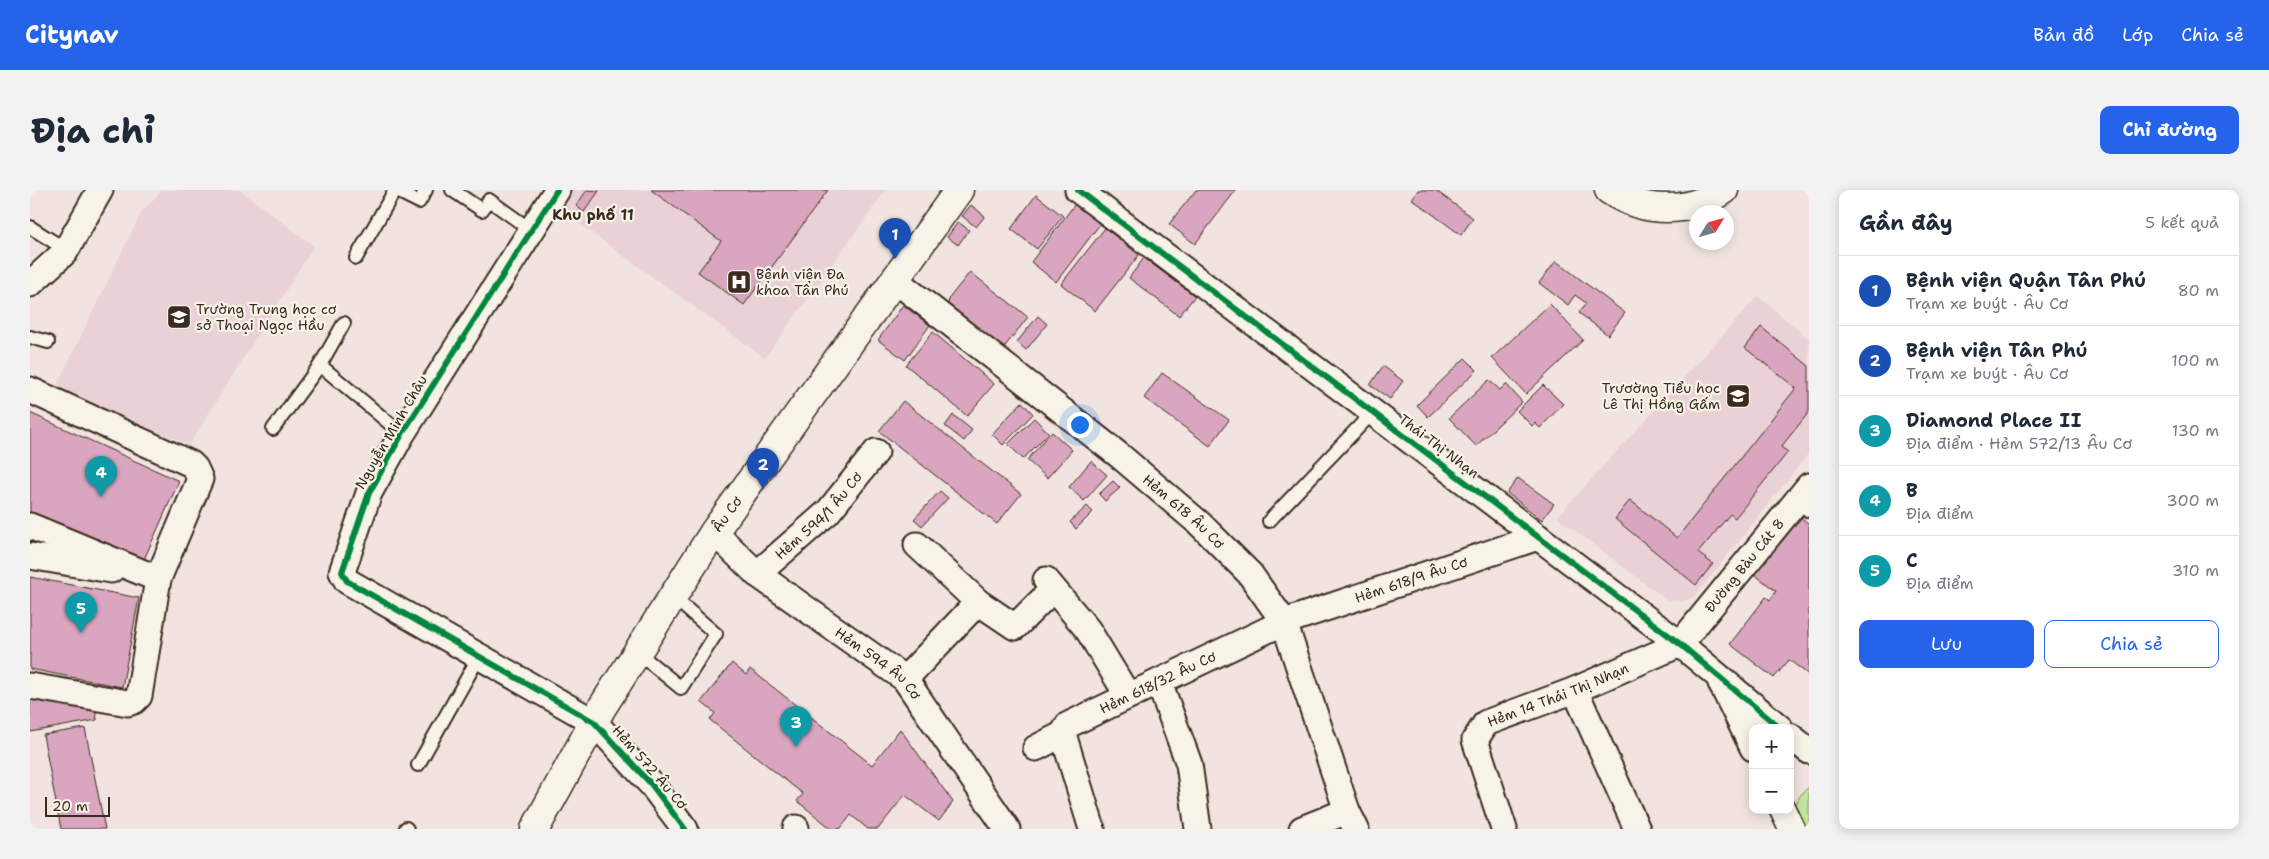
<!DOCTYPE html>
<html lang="vi">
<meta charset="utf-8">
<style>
:root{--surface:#fff;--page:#f2f2f3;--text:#1f2937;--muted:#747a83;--line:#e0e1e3;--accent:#2563eb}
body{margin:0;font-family:"Shantell Sans",sans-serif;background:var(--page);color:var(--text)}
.controls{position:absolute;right:15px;bottom:15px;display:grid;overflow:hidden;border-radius:10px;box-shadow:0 2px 12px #0003}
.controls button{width:45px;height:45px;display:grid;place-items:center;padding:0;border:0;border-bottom:1px solid var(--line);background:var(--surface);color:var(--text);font:25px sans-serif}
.compass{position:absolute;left:1659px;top:15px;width:45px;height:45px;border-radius:50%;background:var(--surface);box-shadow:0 2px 12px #0003;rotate:53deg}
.scale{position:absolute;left:15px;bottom:12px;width:65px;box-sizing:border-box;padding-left:5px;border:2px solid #3b2a1e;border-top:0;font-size:14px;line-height:18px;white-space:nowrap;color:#3b2a1e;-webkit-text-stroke:4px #f7f3e8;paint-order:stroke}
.you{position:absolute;left:1049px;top:234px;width:18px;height:18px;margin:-12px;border:4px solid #fff;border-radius:50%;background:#1a73e8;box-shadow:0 0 0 8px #1a73e833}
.badge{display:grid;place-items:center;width:32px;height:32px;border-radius:50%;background:var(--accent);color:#fff;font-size:16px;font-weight:700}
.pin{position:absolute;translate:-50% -41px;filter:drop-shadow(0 1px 2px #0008)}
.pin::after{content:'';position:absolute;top:26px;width:18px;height:15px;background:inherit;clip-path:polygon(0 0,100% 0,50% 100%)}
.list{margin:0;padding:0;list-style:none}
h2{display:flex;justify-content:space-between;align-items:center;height:65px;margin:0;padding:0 20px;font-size:21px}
h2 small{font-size:16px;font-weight:400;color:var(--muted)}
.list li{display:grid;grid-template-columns:32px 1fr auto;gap:15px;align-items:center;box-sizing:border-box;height:70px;padding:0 20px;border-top:1px solid var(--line)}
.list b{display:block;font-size:19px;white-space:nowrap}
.list p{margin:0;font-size:16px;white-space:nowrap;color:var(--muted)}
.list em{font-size:16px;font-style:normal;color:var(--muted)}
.actions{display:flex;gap:10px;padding:15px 20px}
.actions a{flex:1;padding:11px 0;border:1px solid var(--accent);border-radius:10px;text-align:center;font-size:18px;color:var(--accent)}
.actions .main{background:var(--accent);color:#fff}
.map{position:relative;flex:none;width:1779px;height:639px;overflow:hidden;border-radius:10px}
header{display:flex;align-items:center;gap:30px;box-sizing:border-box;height:70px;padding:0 25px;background:var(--accent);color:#fff}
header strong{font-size:24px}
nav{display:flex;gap:28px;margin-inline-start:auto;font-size:18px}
.intro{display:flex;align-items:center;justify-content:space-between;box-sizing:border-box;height:120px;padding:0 30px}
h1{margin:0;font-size:35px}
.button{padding:12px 22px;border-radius:10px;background:var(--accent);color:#fff;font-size:18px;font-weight:700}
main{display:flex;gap:30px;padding:0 30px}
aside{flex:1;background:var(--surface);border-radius:10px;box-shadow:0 2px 12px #0003}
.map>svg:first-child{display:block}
</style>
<header>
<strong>Citynav</strong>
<nav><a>Bản đồ</a><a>Lớp</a><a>Chia sẻ</a></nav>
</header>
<div class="intro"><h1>Địa chỉ</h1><a class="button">Chỉ đường</a></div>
<main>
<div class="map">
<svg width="1779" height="639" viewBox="0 0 1779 639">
<rect width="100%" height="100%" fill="#f1e4e0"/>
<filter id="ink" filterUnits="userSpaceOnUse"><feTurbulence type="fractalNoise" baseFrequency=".02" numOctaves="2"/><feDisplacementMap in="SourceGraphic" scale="10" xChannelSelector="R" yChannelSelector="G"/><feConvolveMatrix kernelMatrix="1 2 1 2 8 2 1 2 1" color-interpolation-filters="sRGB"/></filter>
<g filter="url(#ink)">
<g fill="#ead1d6">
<polygon points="132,0 210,0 284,56 159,255 25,199 112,21"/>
<polygon points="532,0 856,0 735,168 523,15"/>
<polygon points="1728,106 1779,149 1779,263 1665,406 1654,411 1637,410 1527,327"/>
</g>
<path fill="#c1e49e" stroke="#7e875e" d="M1779,597V639H1774C1765,620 1761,611 1779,597Z"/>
<g fill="#daa6bf" stroke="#3b2a1e">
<polygon points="557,0 569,1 554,22 546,16"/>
<polygon points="621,0 798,0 714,115 668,82 691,51"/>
<polygon points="1166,0 1206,0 1165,54 1139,34"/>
<polygon points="1388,0 1405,0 1443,28 1431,45 1382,9"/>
<polygon points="1006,5 1033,26 1007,59 981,39"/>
<polygon points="1045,14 1070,34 1026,92 1001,72"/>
<polygon points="941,15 955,26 946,37 932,26"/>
<polygon points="928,32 939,40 928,55 917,47"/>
<polygon points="1075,38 1109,65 1065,121 1031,94"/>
<polygon points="1114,68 1165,106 1149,126 1099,88"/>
<polygon points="1526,71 1595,123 1578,145 1549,123 1556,113 1545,105 1538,115 1509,93"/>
<polygon points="940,82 998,127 972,160 921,119 918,113 920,107"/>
<polygon points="1520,114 1553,150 1496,204 1462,168"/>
<polygon points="873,115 900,135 875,170 848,150"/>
<polygon points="1008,126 1017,134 996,160 987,152"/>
<polygon points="1731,137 1779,176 1779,222 1751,257 1758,262 1705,328 1700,324 1668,363 1683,374 1666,395 1585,329 1600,310 1647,348 1766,198 1715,158"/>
<polygon points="903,142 964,194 937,226 876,175"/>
<polygon points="1435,168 1447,180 1398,227 1387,215"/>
<polygon points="1353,176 1373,191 1360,209 1340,195"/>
<polygon points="1132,183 1199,230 1180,256 1114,208"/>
<polygon points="1459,190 1470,200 1476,194 1492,212 1446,256 1419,228"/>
<polygon points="1513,195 1533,214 1510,238 1505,233 1502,236 1487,221"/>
<polygon points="873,211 991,304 967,334 849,241"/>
<polygon points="992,212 1003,224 973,255 962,244"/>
<polygon points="0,223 149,291 112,374 0,323"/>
<polygon points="923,225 942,240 934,251 915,236"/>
<polygon points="1004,228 1019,243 993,269 978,254"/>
<polygon points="1022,242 1042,260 1017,288 997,270"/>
<polygon points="1061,271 1077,285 1054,311 1039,297"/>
<polygon points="1488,288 1524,314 1512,330 1477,303"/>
<polygon points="1083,291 1090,298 1075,311 1069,304"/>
<polygon points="910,301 918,308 892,336 884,329"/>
<polygon points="1057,316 1063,322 1046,339 1040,332"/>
<polygon points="1769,326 1779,334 1779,485 1759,470 1744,488 1700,454 1736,407 1740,410 1746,401 1724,384"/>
<polygon points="0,387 109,408 92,497 0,479"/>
<polygon points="702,473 716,485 720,479 842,575 870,539 923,612 909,631 875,605 848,639 838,639 821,625 810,639 802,639 767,611 773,604 680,530 685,523 671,512"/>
<polygon points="0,505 65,516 67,530 0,542"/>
<polygon points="55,538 75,639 31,639 13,545"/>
</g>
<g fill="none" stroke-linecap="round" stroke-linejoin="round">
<defs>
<g id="service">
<polyline points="365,0 389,12 396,0"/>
<polyline points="422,0 452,20 459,10 501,40"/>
<polyline points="0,37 27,54 35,62"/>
<polyline points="326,68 365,0"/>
<polyline points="0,147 18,152"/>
<polyline points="290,175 372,244"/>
<polyline points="243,239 290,175 314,133"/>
<polyline points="1767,311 1779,321"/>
<polyline points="1239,331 1343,222"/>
<polyline points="607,462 651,498 686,444 643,407"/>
<polyline points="388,575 450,465"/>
<polyline points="376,638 377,639"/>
</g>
<g id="minor">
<polyline points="527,0 372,244 339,303 312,382 317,391 564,532 621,594 655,639"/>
<polyline points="1048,0 1650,454 1750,538"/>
<path id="s1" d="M865,90L1090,266L1170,334L1220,384L1254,432L1317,621L1326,639"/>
<polyline points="0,94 35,62 70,0"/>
<polyline points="0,200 161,274 165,278 170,289 128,389 109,506 104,511 98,513 0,496"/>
<polyline points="0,336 128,389"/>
<path id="s2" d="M684,342L727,384L875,489L977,639"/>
<polyline points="0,366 81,380"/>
<path id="s3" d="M727,384L798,322L846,262"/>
<polyline points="1016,390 1058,440 1098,506"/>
<polyline points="948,412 985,437 1023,399"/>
<polyline points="875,489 948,412 887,355"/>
<polyline points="1129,492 1159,574 1168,639"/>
<polyline points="1691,493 1723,558"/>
<polyline points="1545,500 1607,639"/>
<polyline points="1033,544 1062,639"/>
<polyline points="1760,546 1779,561"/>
<path id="s4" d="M1006,558L1033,544L1038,535L1254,432L1508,347"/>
<polyline points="1753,620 1762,639"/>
<polyline points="766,639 766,638"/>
<polyline points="1272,639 1317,621"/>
<path id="s5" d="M1474,639L1445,550L1456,533L1545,500L1650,454L1779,296"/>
</g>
<path id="tertiary" d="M1579,0C1614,24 1660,24 1694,0"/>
<g id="secondary">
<path id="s6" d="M505,639L571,519L684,342L929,0"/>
</g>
</defs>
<use href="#service" stroke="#3b2a1e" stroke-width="16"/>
<use href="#minor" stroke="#3b2a1e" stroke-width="29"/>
<use href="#tertiary" stroke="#3b2a1e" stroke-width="31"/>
<use href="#secondary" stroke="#3b2a1e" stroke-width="31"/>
<use href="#service" stroke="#f7f3e8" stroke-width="12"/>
<use href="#minor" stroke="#f7f3e8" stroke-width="25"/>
<use href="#tertiary" stroke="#f7f3e8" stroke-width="28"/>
<use href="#secondary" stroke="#f7f3e8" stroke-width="28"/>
<defs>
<g id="cycleway">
<polyline points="527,0 372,244 339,303 312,382 317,391 564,532 621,594 655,639"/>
<polyline points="1048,0 1650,454 1750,538"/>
</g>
</defs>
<use href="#cycleway" stroke="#f7f3e8" stroke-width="9"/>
<use href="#cycleway" stroke="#00873e" stroke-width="6"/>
</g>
</g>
<defs>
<symbol id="hospital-square" viewBox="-11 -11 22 22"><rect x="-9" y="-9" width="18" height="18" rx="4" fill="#3b2a1e" stroke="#f7f3e8"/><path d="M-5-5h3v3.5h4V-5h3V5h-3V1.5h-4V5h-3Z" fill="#fff"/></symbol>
<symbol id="school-square" viewBox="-11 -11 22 22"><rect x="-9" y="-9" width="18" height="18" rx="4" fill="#3b2a1e" stroke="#f7f3e8"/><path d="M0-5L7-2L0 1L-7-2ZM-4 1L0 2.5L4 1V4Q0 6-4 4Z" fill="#fff"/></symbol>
</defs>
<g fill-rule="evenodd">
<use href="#hospital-square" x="695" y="78" width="28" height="28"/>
<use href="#school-square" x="135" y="113" width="28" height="28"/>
<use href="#school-square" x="1694" y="192" width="28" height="28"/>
</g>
<g text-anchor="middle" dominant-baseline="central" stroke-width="4.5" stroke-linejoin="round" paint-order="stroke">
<g font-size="14" fill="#3b2a1e" stroke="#f7f3e8" text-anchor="start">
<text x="726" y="84">Bệnh viện Đa<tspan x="726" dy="16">khoa Tân Phú</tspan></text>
<text x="166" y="119">Trường Trung học cơ<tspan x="166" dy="16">sở Thoại Ngọc Hầu</tspan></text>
<text x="1690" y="198" text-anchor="end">Trươờng Tiểu học<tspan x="1690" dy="16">Lê Thị Hồng Gấm</tspan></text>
</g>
<g font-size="14" fill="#3b2a1e" stroke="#f7f3e8">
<text transform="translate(361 242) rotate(-60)">Nguyễn Minh Châu</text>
<text transform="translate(1409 256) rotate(37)">Thái Thị Nhạn</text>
<text stroke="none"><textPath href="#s1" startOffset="370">Hẻm 618 Âu Cơ</textPath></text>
<text stroke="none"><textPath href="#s6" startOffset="369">Âu Cơ</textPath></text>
<text stroke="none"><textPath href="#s3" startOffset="85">Hẻm 594/1 Âu Cơ</textPath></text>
<text stroke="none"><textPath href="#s5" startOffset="425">Đường Bàu Cát 8</textPath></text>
<text stroke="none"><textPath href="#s4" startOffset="414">Hẻm 618/9 Âu Cơ</textPath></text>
<text stroke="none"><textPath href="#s2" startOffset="211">Hẻm 594 Âu Cơ</textPath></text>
<text stroke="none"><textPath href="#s4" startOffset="140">Hẻm 618/32 Âu Cơ</textPath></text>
<text stroke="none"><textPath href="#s5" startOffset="191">Hẻm 14 Thái Thị Nhạn</textPath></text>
<text transform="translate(620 577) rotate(49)">Hẻm 572 Âu Cơ</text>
</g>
<g font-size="15" font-weight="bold" fill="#3b2a1e" stroke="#f7f3e8">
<text x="563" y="25">Khu phố 11</text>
</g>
</g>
</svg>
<div class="controls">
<button>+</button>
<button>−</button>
</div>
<svg class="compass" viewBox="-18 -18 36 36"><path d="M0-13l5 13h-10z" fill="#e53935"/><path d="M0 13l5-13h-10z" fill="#747a83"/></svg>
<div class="scale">20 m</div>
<div class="you"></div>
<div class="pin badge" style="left:865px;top:69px;background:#1a4fb4">1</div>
<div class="pin badge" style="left:733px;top:299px;background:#1a4fb4">2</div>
<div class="pin badge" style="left:766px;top:557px;background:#0f9aa8">3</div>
<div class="pin badge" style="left:71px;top:307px;background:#0f9aa8">4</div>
<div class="pin badge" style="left:51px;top:443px;background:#0f9aa8">5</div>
</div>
<aside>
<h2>Gần đây<small>5 kết quả</small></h2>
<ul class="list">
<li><span class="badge" style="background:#1a4fb4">1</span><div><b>Bệnh viện Quận Tân Phú</b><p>Trạm xe buýt · Âu Cơ</p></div><em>80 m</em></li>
<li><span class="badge" style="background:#1a4fb4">2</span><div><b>Bệnh viện Tân Phú</b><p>Trạm xe buýt · Âu Cơ</p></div><em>100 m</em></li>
<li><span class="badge" style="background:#0f9aa8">3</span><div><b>Diamond Place II</b><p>Địa điểm · Hẻm 572/13 Âu Cơ</p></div><em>130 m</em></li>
<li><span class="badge" style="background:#0f9aa8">4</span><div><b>B</b><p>Địa điểm</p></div><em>300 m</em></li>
<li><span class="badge" style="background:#0f9aa8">5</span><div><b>C</b><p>Địa điểm</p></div><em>310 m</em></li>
</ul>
<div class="actions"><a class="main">Lưu</a><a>Chia sẻ</a></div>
</aside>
</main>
